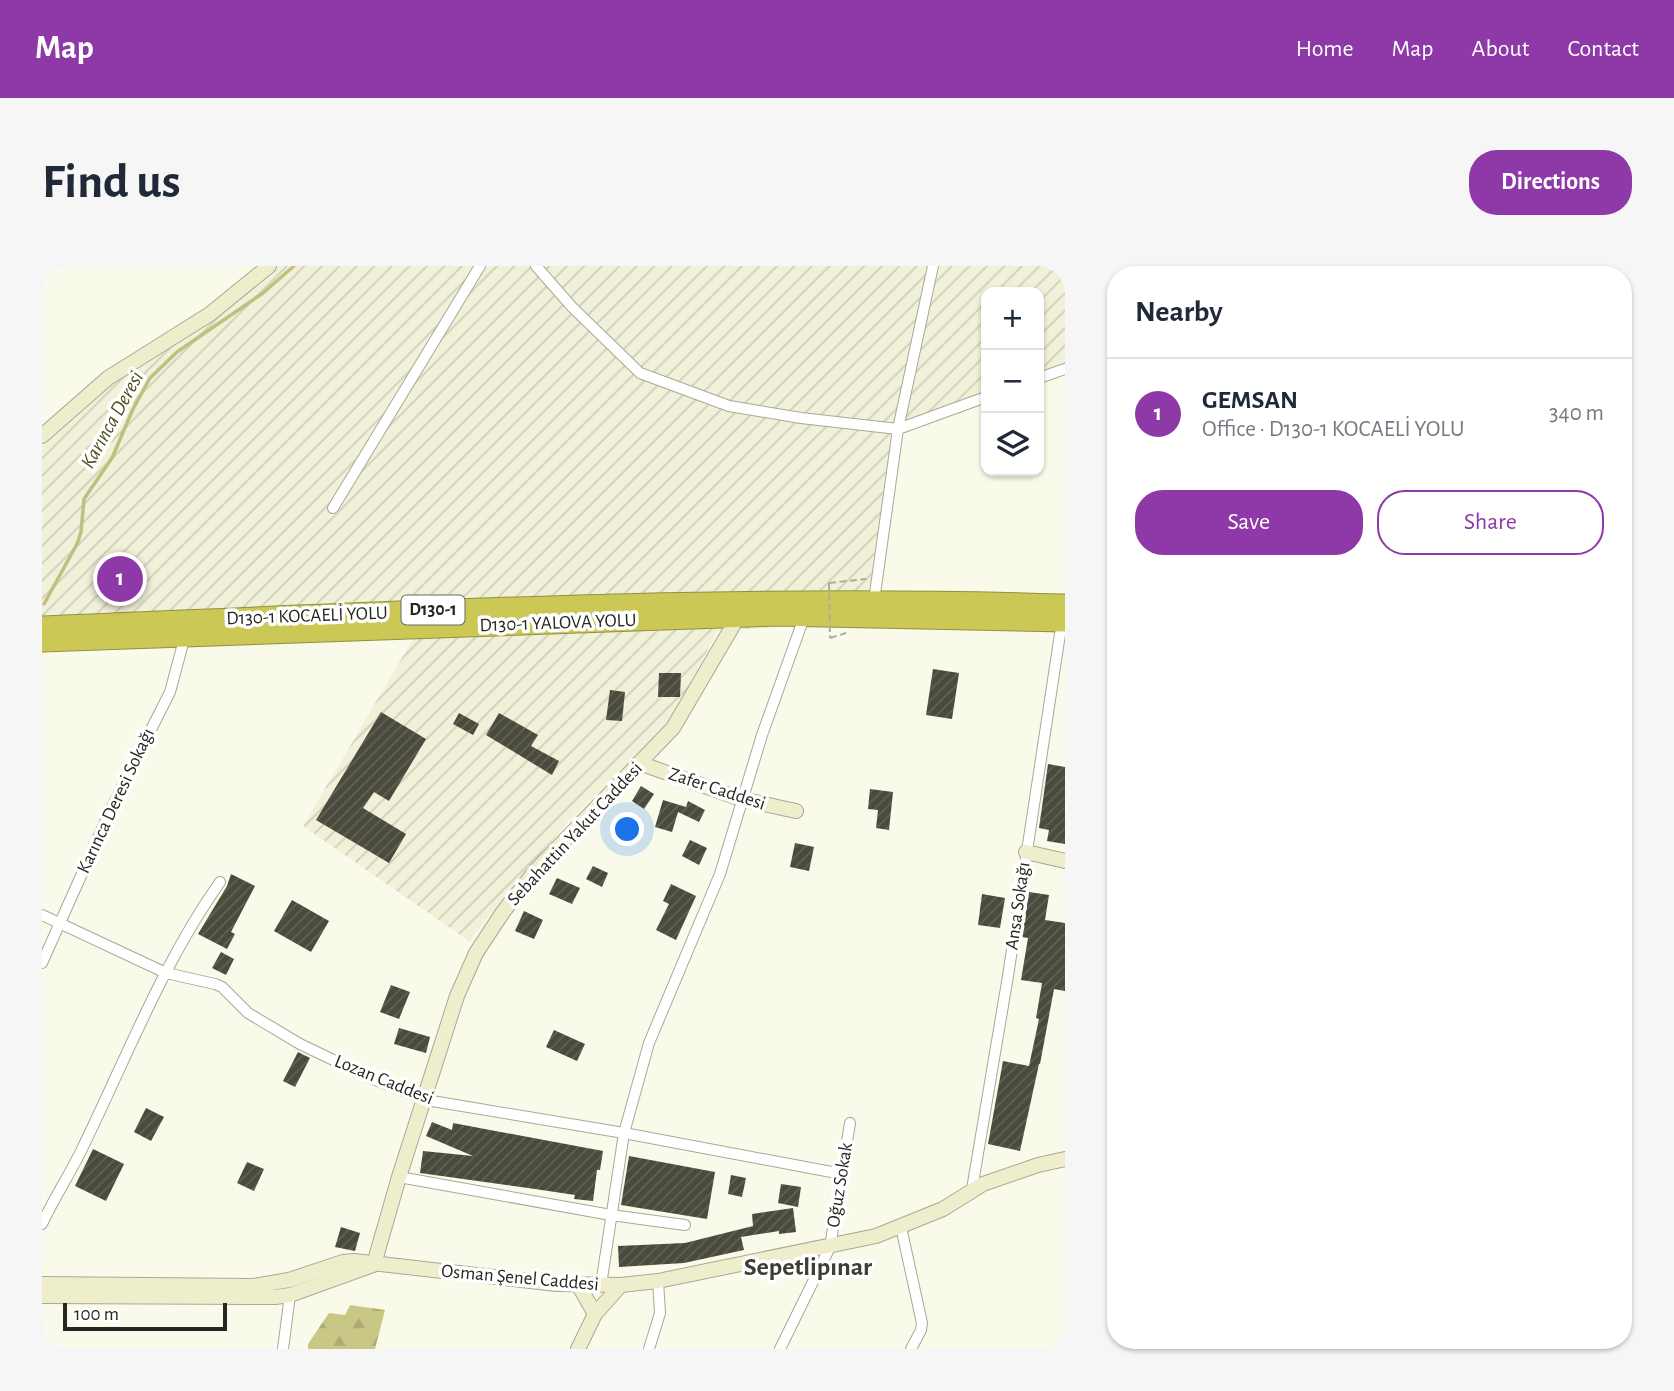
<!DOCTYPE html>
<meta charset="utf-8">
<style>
:root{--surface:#fff;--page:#f6f6f7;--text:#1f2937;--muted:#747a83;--line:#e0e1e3;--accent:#8e39a7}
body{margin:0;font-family:"Alegreya Sans",sans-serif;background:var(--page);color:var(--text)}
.controls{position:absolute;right:21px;top:21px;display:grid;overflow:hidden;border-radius:14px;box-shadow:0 2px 5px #0004}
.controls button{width:63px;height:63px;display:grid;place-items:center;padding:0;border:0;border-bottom:2px solid var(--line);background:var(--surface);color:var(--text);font:35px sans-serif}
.scale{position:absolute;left:21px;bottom:18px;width:164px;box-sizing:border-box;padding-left:7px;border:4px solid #272721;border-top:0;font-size:19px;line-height:24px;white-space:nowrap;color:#272721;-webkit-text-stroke:5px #fff;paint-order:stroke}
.you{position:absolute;left:586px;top:564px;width:24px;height:24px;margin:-18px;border:5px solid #fff;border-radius:50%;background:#1a73e8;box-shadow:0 0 0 10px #1a73e833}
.badge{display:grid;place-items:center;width:46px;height:46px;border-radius:50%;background:var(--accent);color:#fff;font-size:23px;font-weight:700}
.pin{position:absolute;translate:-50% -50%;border:4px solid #fff;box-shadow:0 2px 7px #0006}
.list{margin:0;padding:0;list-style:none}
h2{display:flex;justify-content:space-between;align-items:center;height:91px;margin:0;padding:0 28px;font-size:30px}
h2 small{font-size:23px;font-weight:400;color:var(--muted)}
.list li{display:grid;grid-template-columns:46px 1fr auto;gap:21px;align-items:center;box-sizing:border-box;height:112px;padding:0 28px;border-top:2px solid var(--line)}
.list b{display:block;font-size:26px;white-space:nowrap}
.list p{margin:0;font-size:23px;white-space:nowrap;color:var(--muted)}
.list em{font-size:23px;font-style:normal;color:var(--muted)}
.actions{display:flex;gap:14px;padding:21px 28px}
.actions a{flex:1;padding:16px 0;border:2px solid var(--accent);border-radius:28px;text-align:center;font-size:24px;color:var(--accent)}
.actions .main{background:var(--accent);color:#fff}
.icon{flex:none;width:38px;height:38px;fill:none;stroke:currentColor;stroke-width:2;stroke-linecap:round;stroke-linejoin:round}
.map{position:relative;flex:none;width:1023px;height:1083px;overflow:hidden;border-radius:28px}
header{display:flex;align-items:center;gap:42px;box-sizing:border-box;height:98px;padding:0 35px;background:var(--accent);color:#fff}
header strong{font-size:33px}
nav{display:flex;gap:38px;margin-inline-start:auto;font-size:24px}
.intro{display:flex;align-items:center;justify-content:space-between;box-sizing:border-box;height:168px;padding:0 42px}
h1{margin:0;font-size:49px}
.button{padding:18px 32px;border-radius:28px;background:var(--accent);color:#fff;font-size:24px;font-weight:700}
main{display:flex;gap:42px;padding:0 42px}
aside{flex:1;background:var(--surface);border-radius:28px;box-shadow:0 2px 5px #0004}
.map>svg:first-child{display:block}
</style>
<header>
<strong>Map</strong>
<nav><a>Home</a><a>Map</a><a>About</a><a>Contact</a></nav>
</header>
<div class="intro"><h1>Find us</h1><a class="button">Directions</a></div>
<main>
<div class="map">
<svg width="1023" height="1083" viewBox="0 0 1023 1083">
<defs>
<pattern id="industrial-furrows" width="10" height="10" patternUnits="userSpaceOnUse" patternTransform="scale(1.75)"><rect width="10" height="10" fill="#f1f1d9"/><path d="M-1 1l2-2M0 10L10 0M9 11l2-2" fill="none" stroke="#cfcfba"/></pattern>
<pattern id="forest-firs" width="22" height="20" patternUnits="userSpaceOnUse" patternTransform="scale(1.75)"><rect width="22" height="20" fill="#c8c786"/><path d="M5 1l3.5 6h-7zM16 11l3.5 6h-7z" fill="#acab73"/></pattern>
<pattern id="building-hatch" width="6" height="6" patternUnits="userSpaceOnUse" patternTransform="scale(1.75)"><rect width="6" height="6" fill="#4a4a3d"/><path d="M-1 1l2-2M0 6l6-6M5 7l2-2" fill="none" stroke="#616156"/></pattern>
</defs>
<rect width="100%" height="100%" fill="#fafaea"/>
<polygon fill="url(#industrial-furrows)" points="227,0 1023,0 1023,103 997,113 997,26 944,26 944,131 856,163 832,329 781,351 737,361 675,365 639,439 625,458 526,556 477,613 427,675 261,560 377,363 0,377 0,170 66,112"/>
<polygon fill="url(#forest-firs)" points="308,1039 343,1044 333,1083 266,1083 266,1078 287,1047 303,1049"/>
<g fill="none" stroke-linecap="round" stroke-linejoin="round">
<polyline stroke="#c0bf7f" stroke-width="3.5" points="2,338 35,278 39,266 42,233 70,192 91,143 108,112 135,86 221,27 252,0"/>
</g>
<g fill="url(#building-hatch)">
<polygon points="891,403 917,407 910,453 884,449"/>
<polygon points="617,407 639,407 638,431 616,431"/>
<polygon points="568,424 583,426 580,455 564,454"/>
<polygon points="339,446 384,473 347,535 332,526 321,542 364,568 347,597 274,554"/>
<polygon points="417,447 437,458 431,469 411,458"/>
<polygon points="457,447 496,469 489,480 517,495 510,509 444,469"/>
<polygon points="1006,498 1023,501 1023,578 1005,575 1007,564 997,562"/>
<polygon points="599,520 612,528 602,543 590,535"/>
<polygon points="828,523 851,526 847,564 834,562 836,544 826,543"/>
<polygon points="621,534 644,541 646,535 663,544 657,556 636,546 630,566 613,561"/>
<polygon points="648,574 665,582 657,599 640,590"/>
<polygon points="753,577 772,581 767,605 748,601"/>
<polygon points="551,600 566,607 560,621 544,613"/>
<polygon points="189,608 213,620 189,666 193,668 185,683 156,668 185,620"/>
<polygon points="515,612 538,622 530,638 507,628"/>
<polygon points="629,618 654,630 634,674 614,664 627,638 621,635"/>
<polygon points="987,626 1007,629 1003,654 1023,657 1023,725 1012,723 998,798 997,798 978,885 946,878 961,795 987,800 997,753 994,752 1000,717 979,714 986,672 980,671"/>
<polygon points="940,628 963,632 958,662 936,659"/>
<polygon points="250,634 287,655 269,686 232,665"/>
<polygon points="482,645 501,654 492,673 473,665"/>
<polygon points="179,686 192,693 184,709 170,702"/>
<polygon points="349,719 368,726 357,753 338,746"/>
<polygon points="357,762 388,771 384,787 352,778"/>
<polygon points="512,764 543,778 535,795 504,781"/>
<polygon points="256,786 268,792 253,821 241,815"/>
<polygon points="104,842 122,851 109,875 92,866"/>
<polygon points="390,856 410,864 411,857 561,885 558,904 555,904 551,935 532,933 533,929 493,923 378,907 381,885 431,890 384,870"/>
<polygon points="51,883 82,898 64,935 33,920"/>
<polygon points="587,890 673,906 665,953 579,939"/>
<polygon points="205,896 222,903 212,925 195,917"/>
<polygon points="689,909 704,912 700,931 686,928"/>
<polygon points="739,918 759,921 756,941 736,937"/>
<polygon points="751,942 754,966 737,968 737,965 699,971 702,984 642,997 577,1001 576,980 643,977 711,960 710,948"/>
<polygon points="299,961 318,967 313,985 293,981"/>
</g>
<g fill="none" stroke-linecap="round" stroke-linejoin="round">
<defs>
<g id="street">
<polyline points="494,0 530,41 598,107 687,140 759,152 856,163 944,131"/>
<polyline points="997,112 1023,103"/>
<polyline points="291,242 438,0"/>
<polyline points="832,335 856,163 891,0"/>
<polyline points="0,649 124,707 173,718 180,721 206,747 258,778 331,813 384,834 582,867 800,908"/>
<polyline points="0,697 68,545 128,426 143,370"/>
<polyline points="357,911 569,949 643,959"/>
<polyline points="930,923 966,710 1020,355"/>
<path d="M0,958C12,932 28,908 40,883C84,793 120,698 178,616"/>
<polyline points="859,961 880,1057 879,1064 869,1083"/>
<polyline points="559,1019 582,867 607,777 678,608 720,469 760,357"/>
<polyline points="241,1083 248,1029"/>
<polyline points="607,1083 618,1047 616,1015"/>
<polyline points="738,1083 788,981 808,857"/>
</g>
<g id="secondary">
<polyline points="0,170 66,112 168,48 227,0"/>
<polyline points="597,497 699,533 754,545"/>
<polyline points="984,586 1023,595"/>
<polyline points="332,998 357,911 415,730 434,687 461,646 494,604 631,462 696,351"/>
<polyline points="0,1018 211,1020 247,1014 301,996 312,995 514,1018 579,1019 616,1015 834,970 901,943 941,918 996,899 1023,893"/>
<polyline points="537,1020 553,1048 579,1019"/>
<polyline points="0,1030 233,1031 248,1029 331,999"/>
<polyline points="536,1083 553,1048"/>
</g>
<g id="highway">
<path d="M0,360C341,346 682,327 1023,338"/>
<polyline points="0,376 734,350 1023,356"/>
</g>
</defs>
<use href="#street" stroke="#a8a899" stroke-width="12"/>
<use href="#secondary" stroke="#a8a899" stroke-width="16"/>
<use href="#highway" stroke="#929043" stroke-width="21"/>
<g stroke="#acac9f" stroke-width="2" stroke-dasharray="7 3.5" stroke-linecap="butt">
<polyline points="787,317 824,313"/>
<polyline points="788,372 804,367"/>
</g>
<use href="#street" stroke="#fff" stroke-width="10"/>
<use href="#secondary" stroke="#efeecc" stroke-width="14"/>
<use href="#highway" stroke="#cbc855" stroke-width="19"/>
<polyline stroke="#acac9f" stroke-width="2" stroke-dasharray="7 3.5" stroke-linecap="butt" points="787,317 788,372"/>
</g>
<g text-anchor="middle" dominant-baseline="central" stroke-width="7" stroke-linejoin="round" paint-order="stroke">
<rect fill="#fff" stroke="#686864" stroke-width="2" x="359.5" y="329.5" width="63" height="29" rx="5"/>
<g font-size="18" font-weight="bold" fill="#272721">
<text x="391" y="344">D130-1</text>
</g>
<g font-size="19" fill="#272721" stroke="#fff">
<text transform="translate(265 350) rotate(-2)">D130-1 KOCAELİ YOLU</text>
<text transform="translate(516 357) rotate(-2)">D130-1 YALOVA YOLU</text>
<text transform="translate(675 523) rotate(18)">Zafer Caddesi</text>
<text transform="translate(74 535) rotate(-65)">Karınca Deresi Sokağı</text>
<text transform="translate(533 568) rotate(-47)">Sebahattin Yakut Caddesi</text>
<text transform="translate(976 640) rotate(-82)">Ansa Sokağı</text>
<text transform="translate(342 814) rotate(22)">Lozan Caddesi</text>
<text transform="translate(798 919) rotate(-81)">Oğuz Sokak</text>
<text transform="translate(478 1012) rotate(5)">Osman Şenel Caddesi</text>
</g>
<g font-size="21" font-style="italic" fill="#504f1e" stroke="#fff">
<text transform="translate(70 154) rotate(-61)">Karınca Deresi</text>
</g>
<g font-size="26" font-weight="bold" fill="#3e3f32" stroke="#fff">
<text x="766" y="1001">Sepetlipınar</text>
</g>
</g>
</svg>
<div class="controls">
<button>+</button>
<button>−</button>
<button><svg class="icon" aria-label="layers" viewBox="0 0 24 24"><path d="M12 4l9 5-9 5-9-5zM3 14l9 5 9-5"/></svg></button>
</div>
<div class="scale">100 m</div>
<div class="you"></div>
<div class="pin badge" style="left:78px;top:313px">1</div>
</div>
<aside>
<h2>Nearby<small></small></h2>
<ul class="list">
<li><span class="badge">1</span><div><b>GEMSAN</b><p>Office · D130-1 KOCAELİ YOLU</p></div><em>340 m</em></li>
</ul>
<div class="actions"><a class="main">Save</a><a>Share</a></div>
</aside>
</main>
